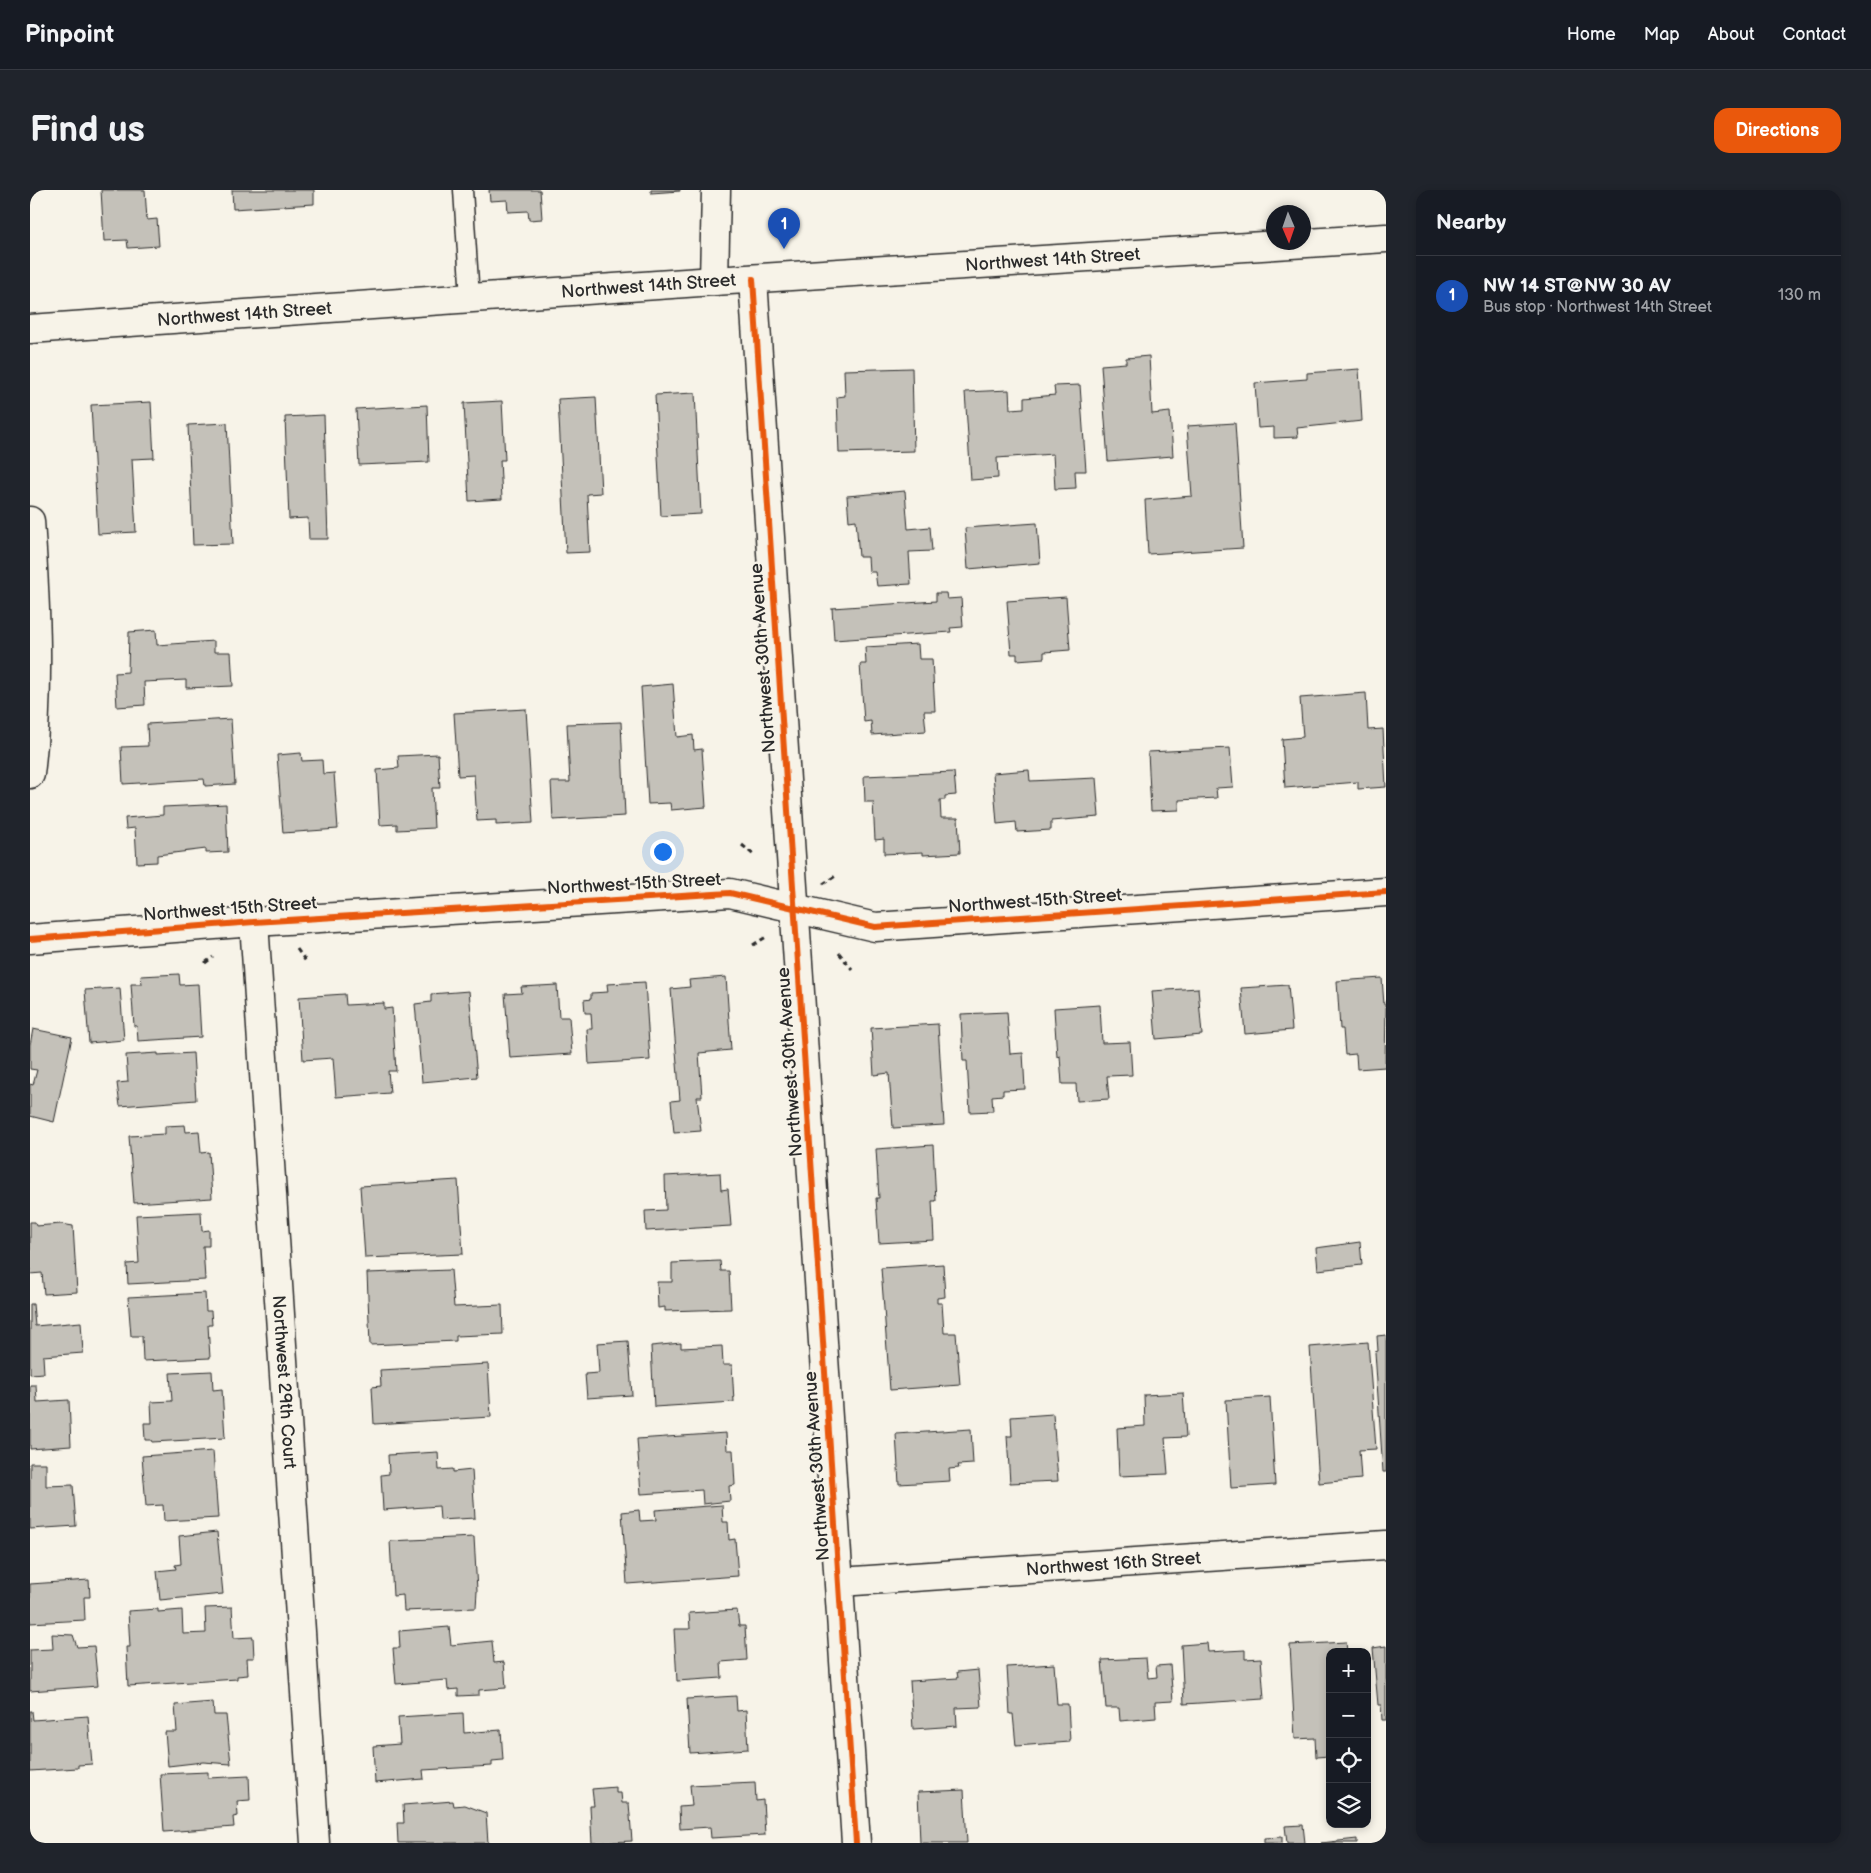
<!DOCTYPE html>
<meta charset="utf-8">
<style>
:root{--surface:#171b24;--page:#20242c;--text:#f1f3f6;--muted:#9ea1a6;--line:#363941;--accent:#ea580c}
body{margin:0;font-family:"Balsamiq Sans",sans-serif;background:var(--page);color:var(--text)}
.controls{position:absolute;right:15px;bottom:15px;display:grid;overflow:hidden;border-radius:10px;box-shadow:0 2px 8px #0003}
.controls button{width:45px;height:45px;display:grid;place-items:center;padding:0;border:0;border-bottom:1px solid var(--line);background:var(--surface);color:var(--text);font:25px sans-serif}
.compass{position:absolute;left:1236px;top:15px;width:45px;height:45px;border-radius:50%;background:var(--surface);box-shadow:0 2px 8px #0003;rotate:178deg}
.you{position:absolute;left:632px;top:661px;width:18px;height:18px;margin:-12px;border:4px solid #fff;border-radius:50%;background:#1a73e8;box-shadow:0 0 0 8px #1a73e833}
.badge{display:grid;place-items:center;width:32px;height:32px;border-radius:50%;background:var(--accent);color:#fff;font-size:16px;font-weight:700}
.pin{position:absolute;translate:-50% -41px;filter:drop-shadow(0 1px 2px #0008)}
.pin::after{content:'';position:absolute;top:26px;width:18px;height:15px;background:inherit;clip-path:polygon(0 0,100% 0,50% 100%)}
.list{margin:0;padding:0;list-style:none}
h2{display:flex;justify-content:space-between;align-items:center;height:65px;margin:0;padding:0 20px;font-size:21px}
h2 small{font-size:16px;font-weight:400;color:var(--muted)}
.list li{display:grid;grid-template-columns:32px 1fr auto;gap:15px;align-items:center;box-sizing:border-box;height:80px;padding:0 20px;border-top:1px solid var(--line)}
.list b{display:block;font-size:19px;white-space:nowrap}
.list p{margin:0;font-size:16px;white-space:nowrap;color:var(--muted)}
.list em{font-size:16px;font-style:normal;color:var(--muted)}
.icon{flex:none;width:28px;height:28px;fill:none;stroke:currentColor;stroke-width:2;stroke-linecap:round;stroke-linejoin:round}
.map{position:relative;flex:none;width:1356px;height:1653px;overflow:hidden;border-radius:15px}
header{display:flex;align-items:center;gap:30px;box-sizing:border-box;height:70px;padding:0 25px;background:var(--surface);border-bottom:1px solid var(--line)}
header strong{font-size:24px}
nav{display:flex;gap:28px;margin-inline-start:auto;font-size:18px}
.intro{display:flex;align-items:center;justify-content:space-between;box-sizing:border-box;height:120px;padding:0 30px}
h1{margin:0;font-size:35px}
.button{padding:12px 22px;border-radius:15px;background:var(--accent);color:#fff;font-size:18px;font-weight:700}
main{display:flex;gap:30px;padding:0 30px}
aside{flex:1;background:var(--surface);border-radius:15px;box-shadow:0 2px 8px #0003}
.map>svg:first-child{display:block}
</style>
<header>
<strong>Pinpoint</strong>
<nav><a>Home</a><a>Map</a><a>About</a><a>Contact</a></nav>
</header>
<div class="intro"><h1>Find us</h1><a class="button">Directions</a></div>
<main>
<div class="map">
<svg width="1356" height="1653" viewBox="0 0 1356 1653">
<rect width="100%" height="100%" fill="#f7f3e8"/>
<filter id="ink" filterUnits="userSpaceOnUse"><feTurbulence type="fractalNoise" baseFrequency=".02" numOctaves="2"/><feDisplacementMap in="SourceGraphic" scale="10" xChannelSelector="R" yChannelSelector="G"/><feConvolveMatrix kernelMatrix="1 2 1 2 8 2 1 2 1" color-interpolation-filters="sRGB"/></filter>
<g filter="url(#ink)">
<g fill="#c4c1b9" stroke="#2b2b2b">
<polygon points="71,0 115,0 117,30 127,29 129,56 98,58 97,50 74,51"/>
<polygon points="202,0 284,0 284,14 203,19"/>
<polygon points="459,0 510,0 512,29 499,30 498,21 478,22 477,10 460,11"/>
<polygon points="621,0 650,0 650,1 621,3"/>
<polygon points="1119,166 1122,224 1140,222 1143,266 1078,271 1071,175 1096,173 1096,168"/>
<polygon points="882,178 884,261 809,263 807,207 815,206 814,180"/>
<polygon points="1329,179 1332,231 1267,238 1268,247 1244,248 1244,237 1228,238 1225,193 1277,189 1277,183"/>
<polygon points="1050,195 1056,281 1045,281 1046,298 1025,299 1023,264 967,268 968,288 941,290 935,202 979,200 980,219 994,218 994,208 1025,205 1024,196"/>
<polygon points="665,203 671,324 631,326 625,205"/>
<polygon points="566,207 571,303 557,304 560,362 536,363 528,209"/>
<polygon points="472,211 475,270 470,270 472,309 439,311 434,213"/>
<polygon points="121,212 124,268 102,269 106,342 68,344 61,215"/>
<polygon points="397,215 399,272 329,275 326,219"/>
<polygon points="294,225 298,349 279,349 278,328 259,329 255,227"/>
<polygon points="197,233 203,354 163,355 158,235"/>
<polygon points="1205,233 1213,358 1118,364 1115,310 1162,306 1157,236"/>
<polygon points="875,301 878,339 900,337 902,361 879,362 881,394 847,396 845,382 839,382 838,367 829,367 826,330 819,331 817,306"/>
<polygon points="1007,333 1010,373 938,379 935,338"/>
<polygon points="906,403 916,403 917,409 931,408 933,437 920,438 921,442 804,450 802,418 906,411"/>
<polygon points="1036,407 1040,460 1014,462 1014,468 987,470 987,464 981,464 977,411"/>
<polygon points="126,440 127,455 184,451 184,462 201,462 203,496 156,498 156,490 114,492 115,515 87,517 85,483 98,482 99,442"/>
<polygon points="888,454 889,469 902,469 905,521 894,521 896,541 842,545 841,531 834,532 830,474 836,474 835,457"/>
<polygon points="643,494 647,547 663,545 664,560 672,559 676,617 641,620 640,613 618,614 611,497"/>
<polygon points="1336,503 1338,540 1353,539 1356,597 1328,599 1328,592 1255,598 1252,549 1273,547 1270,508"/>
<polygon points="496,519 503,633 466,635 466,630 447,631 444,585 428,586 424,523"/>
<polygon points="201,529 205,594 175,596 174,589 93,594 91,557 118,556 117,534"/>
<polygon points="591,532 595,626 523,630 521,592 540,592 537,534"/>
<polygon points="1200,558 1203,597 1186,598 1187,608 1149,610 1149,620 1121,621 1118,562"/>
<polygon points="271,563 272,571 292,570 293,584 304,583 308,639 253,643 247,565"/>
<polygon points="408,564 410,598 402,598 404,638 367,640 367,634 350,635 347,580 369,578 368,566"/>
<polygon points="999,580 1000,591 1066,588 1069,627 1021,631 1021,640 987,642 986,632 967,634 963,583"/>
<polygon points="924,582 926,605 915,606 915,610 910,610 911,628 928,628 930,663 893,665 893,662 854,664 854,649 845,650 843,612 835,612 834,586"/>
<polygon points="196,614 198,662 176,663 176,659 127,665 127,672 107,673 105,638 96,639 95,628 133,625 133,617"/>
<polygon points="149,784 150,795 168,794 171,847 108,851 107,836 104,836 101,794 112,794 111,786"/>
<polygon points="696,787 701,860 669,863 672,907 667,907 671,941 644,943 641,911 650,910 641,799 660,797 659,790"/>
<polygon points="1352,788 1354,815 1356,815 1355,877 1327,879 1326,864 1315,865 1313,839 1310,839 1307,791"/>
<polygon points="615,792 620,870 559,874 557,839 562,839 561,823 555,823 554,810 561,809 561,803 578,802 577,794"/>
<polygon points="527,795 529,827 539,827 542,864 480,868 475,804 492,803 491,797"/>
<polygon points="1258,795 1262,840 1215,844 1211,798"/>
<polygon points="90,798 94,850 59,853 55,800"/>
<polygon points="1168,798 1172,845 1126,849 1122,801"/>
<polygon points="439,801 447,887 392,892 385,814 401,812 401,804"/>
<polygon points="315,804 316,815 354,813 354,819 362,818 366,881 358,881 360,903 306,907 303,868 273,870 269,807"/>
<polygon points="1070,815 1072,853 1100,852 1102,885 1077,886 1079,909 1047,911 1046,894 1032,894 1030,866 1027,867 1024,818"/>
<polygon points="977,822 980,864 993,863 995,899 973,900 973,905 962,906 963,921 940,922 937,871 933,871 931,824"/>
<polygon points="908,834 914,935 863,938 859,883 844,885 841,838"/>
<polygon points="3,839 42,847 24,932 0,926 0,894 3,895 7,880 0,879 0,855"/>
<polygon points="128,863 128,865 163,863 166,910 90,916 87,893 98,892 96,865"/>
<polygon points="155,935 156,942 169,941 171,963 179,962 182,1008 104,1013 99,946 135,944 135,936"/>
<polygon points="903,955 906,1011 902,1011 904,1050 849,1053 846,1008 849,1008 846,959"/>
<polygon points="690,983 691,1000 698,999 701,1036 616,1041 615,1021 636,1020 635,986"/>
<polygon points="428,990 433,1064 335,1068 330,996"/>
<polygon points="171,1022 172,1041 179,1040 179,1056 173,1056 175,1090 98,1094 97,1074 109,1073 106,1025"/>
<polygon points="0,1032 5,1032 6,1036 31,1034 43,1036 47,1102 14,1104 12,1083 0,1084"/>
<polygon points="1330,1052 1332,1075 1288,1080 1286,1058"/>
<polygon points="690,1071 691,1081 699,1081 701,1119 635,1121 635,1117 628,1118 627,1092 642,1092 642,1073"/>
<polygon points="913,1074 915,1107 907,1108 907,1113 912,1113 914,1143 926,1143 930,1195 860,1200 851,1078"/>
<polygon points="421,1080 424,1117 472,1115 473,1144 426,1146 426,1151 340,1155 337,1083"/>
<polygon points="175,1103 176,1121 181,1121 182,1135 178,1135 180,1168 113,1171 112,1146 101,1146 98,1107"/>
<polygon points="0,1114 3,1114 5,1136 51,1132 53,1163 13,1166 14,1183 0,1184"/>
<polygon points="1356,1145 1356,1282 1353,1282 1345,1162 1348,1161 1347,1146"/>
<polygon points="598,1151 602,1205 557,1208 555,1184 569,1183 567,1153"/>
<polygon points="1338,1152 1346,1259 1329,1260 1331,1289 1289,1293 1280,1157"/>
<polygon points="651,1153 651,1158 692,1156 693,1175 702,1175 704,1212 624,1217 621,1156"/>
<polygon points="458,1174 461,1227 344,1234 342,1197 351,1196 350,1180"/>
<polygon points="182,1181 183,1200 192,1199 195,1248 122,1252 121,1250 115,1250 114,1233 122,1233 121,1212 142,1211 140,1183"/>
<polygon points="0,1195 6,1195 7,1212 39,1210 41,1256 0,1259"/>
<polygon points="1153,1203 1156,1247 1135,1248 1138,1284 1089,1286 1087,1238 1115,1236 1114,1205"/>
<polygon points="1240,1207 1245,1295 1201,1298 1196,1210"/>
<polygon points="1023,1224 1028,1291 980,1293 977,1246 982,1246 981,1227"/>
<polygon points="941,1239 943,1274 928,1275 929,1278 919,1279 920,1291 869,1294 866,1244"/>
<polygon points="696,1243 697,1260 703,1260 705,1295 699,1296 700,1311 673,1314 672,1300 611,1304 607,1249"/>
<polygon points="183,1261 188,1328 134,1331 133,1315 116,1316 112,1266"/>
<polygon points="408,1262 409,1280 423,1279 423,1282 442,1280 445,1328 410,1330 409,1316 353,1320 351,1285 359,1284 358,1265"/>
<polygon points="0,1273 16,1273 16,1296 43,1295 46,1336 0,1339"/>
<polygon points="692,1315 693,1332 698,1332 699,1350 705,1349 708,1386 597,1394 592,1322 609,1320 610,1331 626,1330 625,1320"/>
<polygon points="187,1342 193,1404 130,1410 127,1381 146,1379 145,1375 151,1374 149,1346"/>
<polygon points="444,1347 447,1401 446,1418 374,1421 373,1405 363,1406 360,1351"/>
<polygon points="59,1390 60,1407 54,1407 55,1430 0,1433 0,1394"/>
<polygon points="202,1417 204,1448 223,1447 224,1468 217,1468 218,1485 207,1486 207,1489 98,1496 96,1457 100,1457 98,1421 128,1419 128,1422 152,1420 153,1444 176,1443 175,1418"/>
<polygon points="707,1420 709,1436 715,1436 717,1470 691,1472 692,1488 647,1491 644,1439 660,1439 659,1423"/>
<polygon points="419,1437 421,1455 462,1451 464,1473 474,1472 476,1498 449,1500 449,1505 428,1506 428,1499 418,1500 417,1490 366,1494 363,1458 370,1458 369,1441"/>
<polygon points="22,1444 43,1445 47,1457 64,1456 68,1496 0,1501 0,1460 23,1459"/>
<polygon points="1316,1452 1317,1462 1300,1462 1300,1566 1286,1567 1285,1548 1265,1549 1260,1455"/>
<polygon points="1177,1453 1178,1462 1215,1460 1215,1469 1231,1468 1234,1509 1154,1514 1151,1455"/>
<polygon points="1356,1456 1356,1530 1352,1530 1351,1515 1348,1515 1343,1458"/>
<polygon points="1116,1468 1118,1488 1127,1487 1126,1476 1140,1475 1143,1511 1125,1512 1126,1528 1090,1531 1089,1518 1076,1518 1072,1470"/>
<polygon points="1024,1474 1027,1514 1038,1514 1040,1552 986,1556 983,1524 980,1524 977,1477"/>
<polygon points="948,1480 951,1517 926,1518 927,1536 883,1539 880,1491 928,1488 927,1482"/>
<polygon points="706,1506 707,1521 716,1520 718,1559 660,1563 657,1509"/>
<polygon points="183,1512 184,1525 196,1525 201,1574 173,1572 138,1576 135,1542 147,1542 145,1515"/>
<polygon points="0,1521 2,1521 3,1530 58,1526 62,1574 48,1575 48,1578 0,1581"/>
<polygon points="433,1523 434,1543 471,1540 473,1570 462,1571 462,1576 393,1580 394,1589 345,1593 343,1556 370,1554 368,1527"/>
<polygon points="178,1582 178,1588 219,1586 220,1610 207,1611 208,1626 203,1627 204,1637 134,1642 130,1584"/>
<polygon points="725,1592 726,1611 733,1610 735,1645 681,1648 680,1637 650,1639 649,1617 662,1616 660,1595"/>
<polygon points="586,1597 586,1603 591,1603 592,1613 599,1613 602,1651 562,1653 560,1616 564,1616 562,1599"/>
<polygon points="934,1600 937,1653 890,1653 888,1602"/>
<polygon points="423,1611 424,1616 435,1615 456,1623 458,1653 368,1653 367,1633 374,1633 373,1615"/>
<polygon points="1273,1635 1275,1653 1257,1653 1255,1636"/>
<polygon points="1252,1647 1252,1653 1234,1653 1234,1648"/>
<polygon points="1327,1649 1327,1653 1291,1653"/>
</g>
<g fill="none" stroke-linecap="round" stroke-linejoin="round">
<defs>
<polyline id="service" points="433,0 440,108"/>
<g id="minor">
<polyline points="723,89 826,1653"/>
<polyline points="684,91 686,0"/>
<path d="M0,331C6,416 10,500 0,584"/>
<path id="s1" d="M224,732L285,1653"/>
<polyline points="0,749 224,732 700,703 845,737 1356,702"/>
<path id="s2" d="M810,1392L1356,1355"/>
</g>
<g id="tertiary">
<path id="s3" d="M0,139L684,91L1356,48"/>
</g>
</defs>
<use href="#service" stroke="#2b2b2b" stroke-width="21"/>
<use href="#minor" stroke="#2b2b2b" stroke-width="31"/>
<use href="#tertiary" stroke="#2b2b2b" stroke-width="31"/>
<g stroke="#2b2b2b" stroke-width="3" stroke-dasharray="5 4" stroke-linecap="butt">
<polyline points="712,655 725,666"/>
<polyline points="793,694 807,685"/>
<polyline points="723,755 736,747"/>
<polyline points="267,759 277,773"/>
<polyline points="809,763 822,779"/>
<polyline points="175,773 183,767"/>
</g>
<use href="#service" stroke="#f7f3e8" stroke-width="18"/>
<use href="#minor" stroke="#f7f3e8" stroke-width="28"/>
<use href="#tertiary" stroke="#f7f3e8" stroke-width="28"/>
<defs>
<g id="cycleway">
<polyline points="723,89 826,1653"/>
<polyline points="0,749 224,732 700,703 845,737 1356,702"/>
</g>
</defs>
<use href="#cycleway" stroke="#f7f3e8" stroke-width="9"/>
<use href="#cycleway" stroke="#e8590c" stroke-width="6"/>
</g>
</g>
<g text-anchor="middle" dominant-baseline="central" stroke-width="4.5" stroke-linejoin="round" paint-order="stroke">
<g font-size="18" fill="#2b2b2b" stroke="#f7f3e8">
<text stroke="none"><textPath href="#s3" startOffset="1025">Northwest 14th Street</textPath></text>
<text stroke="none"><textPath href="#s3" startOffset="620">Northwest 14th Street</textPath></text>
<text stroke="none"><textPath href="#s3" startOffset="215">Northwest 14th Street</textPath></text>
<text transform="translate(733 468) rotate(-94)">Northwest 30th Avenue</text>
<text transform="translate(604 694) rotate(-3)">Northwest 15th Street</text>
<text transform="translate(1005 711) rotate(-4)">Northwest 15th Street</text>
<text transform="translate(200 719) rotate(-4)">Northwest 15th Street</text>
<text transform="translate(760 872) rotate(-94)">Northwest 30th Avenue</text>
<text stroke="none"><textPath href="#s1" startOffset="461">Northwest 29th Court</textPath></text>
<text transform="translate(787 1276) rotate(-94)">Northwest 30th Avenue</text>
<text stroke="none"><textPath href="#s2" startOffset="274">Northwest 16th Street</textPath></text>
</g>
</g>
</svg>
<div class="controls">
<button>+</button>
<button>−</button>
<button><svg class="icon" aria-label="locate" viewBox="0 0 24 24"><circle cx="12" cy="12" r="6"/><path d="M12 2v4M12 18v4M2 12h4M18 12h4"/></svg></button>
<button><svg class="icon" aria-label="layers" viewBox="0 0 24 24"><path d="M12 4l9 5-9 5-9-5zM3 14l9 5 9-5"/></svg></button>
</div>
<svg class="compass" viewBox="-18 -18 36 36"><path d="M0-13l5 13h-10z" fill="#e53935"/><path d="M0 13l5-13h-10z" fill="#9ea1a6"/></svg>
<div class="you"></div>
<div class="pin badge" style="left:754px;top:59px;background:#1a4fb4">1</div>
</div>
<aside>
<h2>Nearby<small></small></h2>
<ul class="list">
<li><span class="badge" style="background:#1a4fb4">1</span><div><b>NW 14 ST@NW 30 AV</b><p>Bus stop · Northwest 14th Street</p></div><em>130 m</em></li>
</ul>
</aside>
</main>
